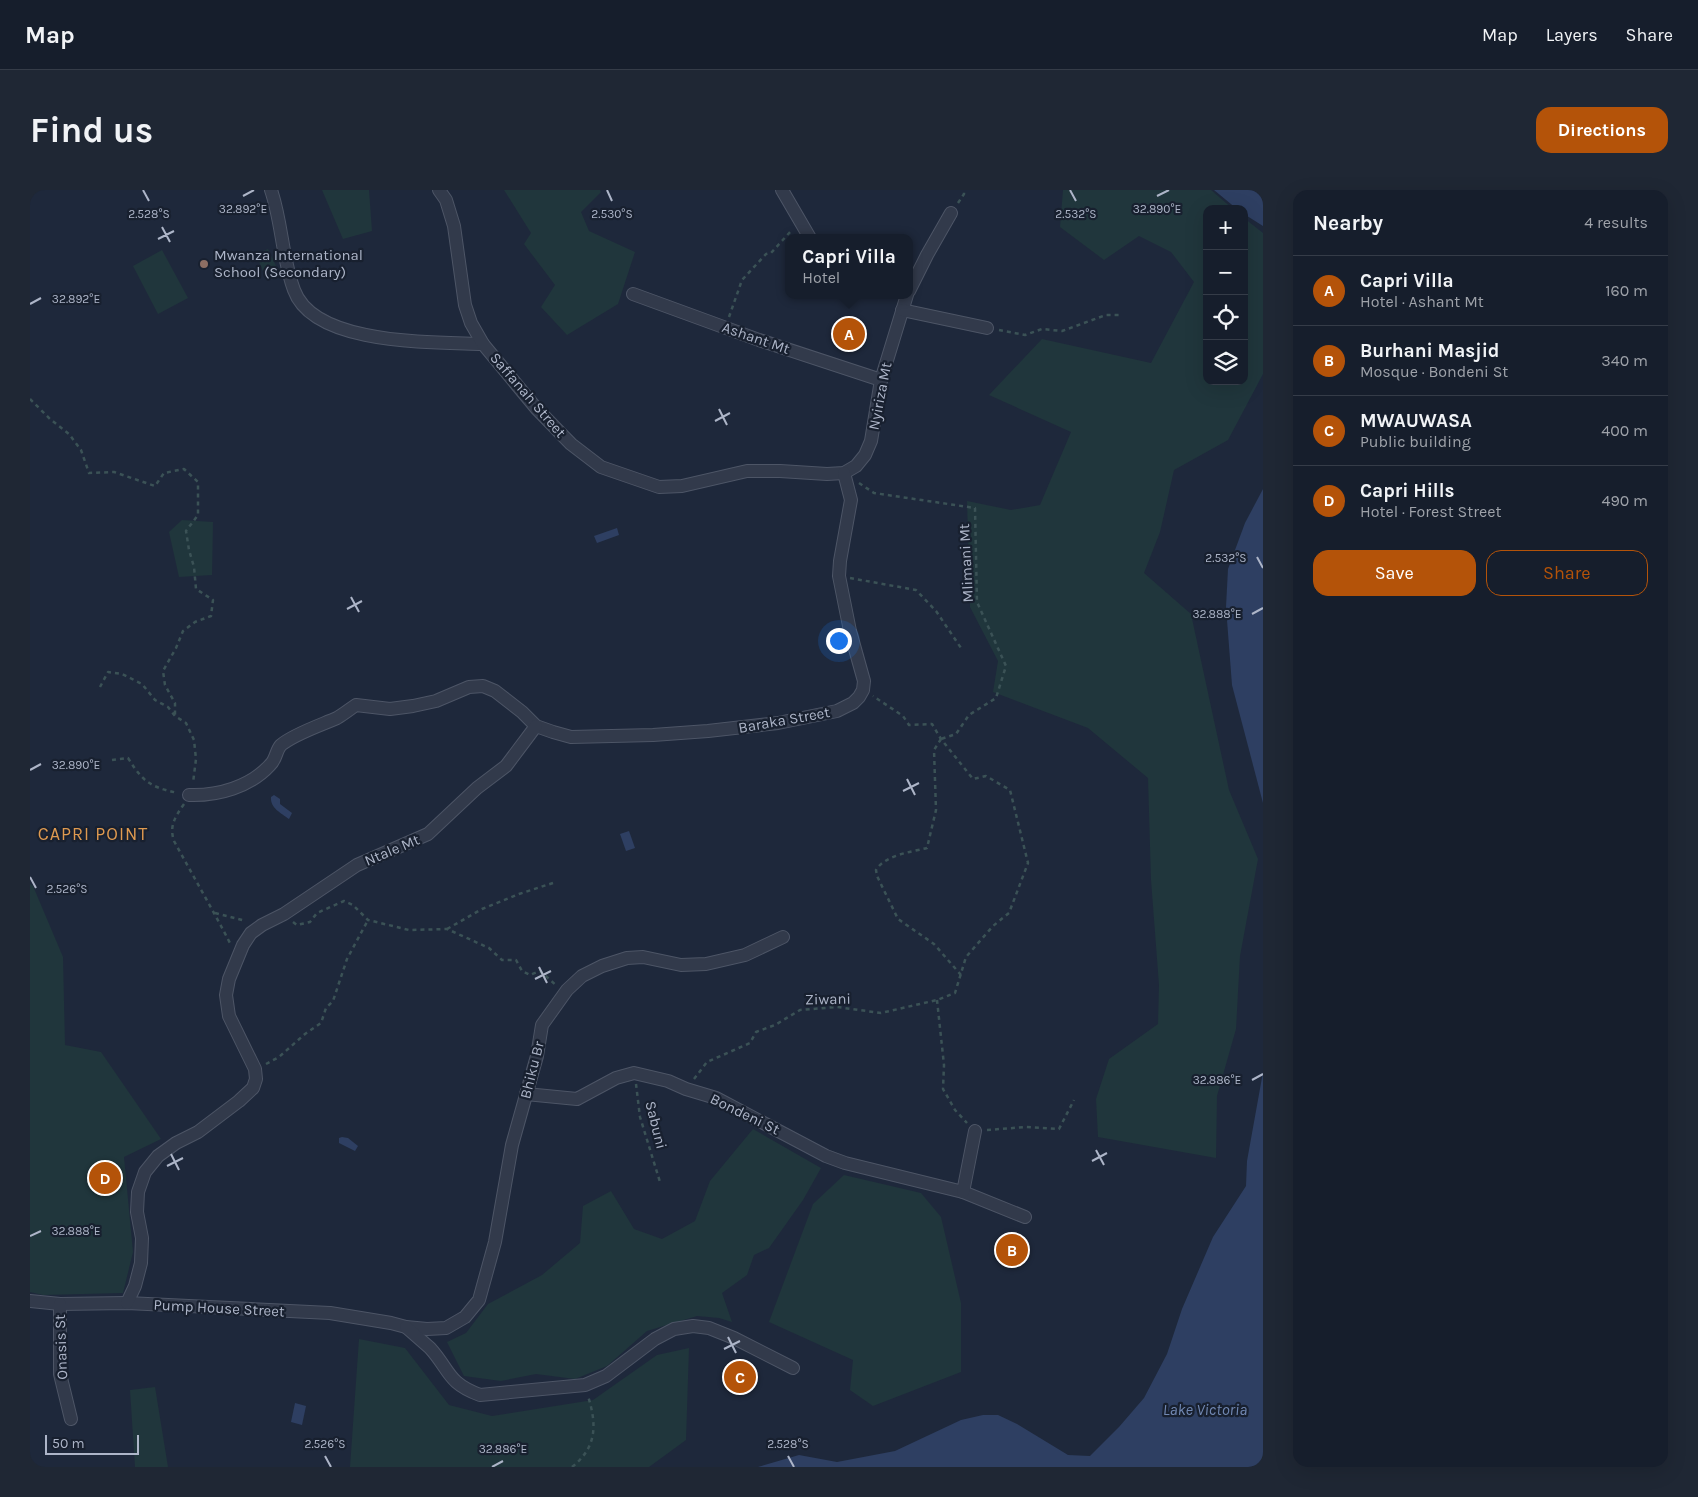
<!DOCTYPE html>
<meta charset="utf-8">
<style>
:root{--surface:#161e2c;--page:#1f2734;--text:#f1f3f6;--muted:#9ea2a9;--line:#353c48;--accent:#b45309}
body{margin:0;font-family:Karla,sans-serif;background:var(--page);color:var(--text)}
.controls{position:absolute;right:15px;top:15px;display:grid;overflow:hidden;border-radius:10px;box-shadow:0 5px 20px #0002}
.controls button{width:45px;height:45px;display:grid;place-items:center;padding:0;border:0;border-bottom:1px solid var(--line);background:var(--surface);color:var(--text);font:25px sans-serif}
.scale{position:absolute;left:15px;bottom:12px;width:94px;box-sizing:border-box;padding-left:5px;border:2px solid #adb5c8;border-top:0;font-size:14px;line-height:18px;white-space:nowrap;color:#adb5c8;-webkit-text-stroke:4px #18202f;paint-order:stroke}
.you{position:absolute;left:808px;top:450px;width:18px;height:18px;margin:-12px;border:4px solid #fff;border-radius:50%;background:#1a73e8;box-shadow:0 0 0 8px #1a73e833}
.badge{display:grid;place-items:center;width:32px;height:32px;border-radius:50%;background:var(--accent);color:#fff;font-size:16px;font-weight:700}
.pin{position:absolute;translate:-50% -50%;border:2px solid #fff;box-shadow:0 1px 5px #0006}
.popup{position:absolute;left:755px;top:44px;width:128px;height:65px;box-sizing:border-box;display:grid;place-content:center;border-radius:10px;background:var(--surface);filter:drop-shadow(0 1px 4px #0005);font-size:16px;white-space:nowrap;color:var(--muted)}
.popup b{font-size:19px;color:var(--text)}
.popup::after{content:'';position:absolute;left:50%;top:100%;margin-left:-10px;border:10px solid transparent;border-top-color:var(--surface)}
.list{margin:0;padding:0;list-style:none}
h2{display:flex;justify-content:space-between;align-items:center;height:65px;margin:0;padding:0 20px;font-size:21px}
h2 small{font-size:16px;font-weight:400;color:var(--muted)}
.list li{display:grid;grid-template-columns:32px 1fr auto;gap:15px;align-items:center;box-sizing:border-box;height:70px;padding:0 20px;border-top:1px solid var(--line)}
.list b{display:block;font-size:19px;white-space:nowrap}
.list p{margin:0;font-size:16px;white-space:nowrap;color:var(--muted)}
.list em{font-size:16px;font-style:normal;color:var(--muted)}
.actions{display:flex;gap:10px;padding:15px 20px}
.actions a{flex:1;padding:11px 0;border:1px solid var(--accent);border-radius:15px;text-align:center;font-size:18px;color:var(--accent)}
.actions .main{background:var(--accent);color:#fff}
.icon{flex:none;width:28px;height:28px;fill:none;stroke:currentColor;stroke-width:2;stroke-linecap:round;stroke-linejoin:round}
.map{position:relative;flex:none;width:1233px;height:1277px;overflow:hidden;border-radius:15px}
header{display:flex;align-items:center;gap:30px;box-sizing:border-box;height:70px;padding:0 25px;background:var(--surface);border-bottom:1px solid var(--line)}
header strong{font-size:24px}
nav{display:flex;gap:28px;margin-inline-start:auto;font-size:18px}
.intro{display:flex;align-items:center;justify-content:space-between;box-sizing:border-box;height:120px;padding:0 30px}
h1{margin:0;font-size:35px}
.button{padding:12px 22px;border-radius:15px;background:var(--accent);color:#fff;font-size:18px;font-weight:700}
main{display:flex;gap:30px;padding:0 30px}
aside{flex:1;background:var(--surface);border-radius:15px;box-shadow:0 5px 20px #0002}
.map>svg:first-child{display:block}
</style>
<header>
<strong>Map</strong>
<nav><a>Map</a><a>Layers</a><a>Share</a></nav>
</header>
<div class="intro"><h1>Find us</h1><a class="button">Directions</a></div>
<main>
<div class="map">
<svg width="1233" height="1277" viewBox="0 0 1233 1277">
<rect width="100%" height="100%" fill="#1e283b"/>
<g fill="#20363c">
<polygon points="292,0 339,0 342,41 313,49"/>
<polygon points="474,0 570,0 571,2 551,22 559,41 605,62 588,114 537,145 511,117 525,95 494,54 501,43"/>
<polygon points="1033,0 1181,0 1203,19 1177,19 1177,191 1214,191 1214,28 1233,43 1233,184 1198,250 1144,280 1130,342 1114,383 1161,424 1199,600 1228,669 1210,766 1206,839 1187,906 1186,968 1068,947 1066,909 1079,869 1128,834 1129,795 1121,690 1118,588 1058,538 963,502 968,471 940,417 937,311 981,320 1010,315 1041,242 959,205 1012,149 1121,173 1164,92 1141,62 1109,46 1074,70 1030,37"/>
<polygon points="238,59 247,78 234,84 226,64"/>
<polygon points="132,60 158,108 128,124 103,76"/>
<polygon points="152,330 183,332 182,385 149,387 139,342"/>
<polygon points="0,694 3,696 33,767 35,855 71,862 131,949 94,967 103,1062 93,1103 13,1105 0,1102"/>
<polygon points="723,939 791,978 773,1010 739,1058 724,1065 717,1085 692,1103 702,1132 689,1128 667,1126 617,1141 577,1176 545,1189 506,1184 471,1191 434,1186 417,1152 436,1143 458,1114 512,1085 550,1053 553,1016 581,1001 604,1039 632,1049 665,1031 680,991"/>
<polygon points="814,985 891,1003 911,1027 931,1113 931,1182 843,1216 820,1200 823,1170 739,1132 783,1014"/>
<polygon points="329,1149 375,1158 419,1215 462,1226 563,1210 627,1165 659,1158 656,1250 619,1277 320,1277"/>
<polygon points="125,1197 138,1277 105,1277 100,1200"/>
</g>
<g fill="#2e3f62">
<polygon points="1184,0 1233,0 1233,36 1214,24 1214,19 1207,19"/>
<polygon points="1233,299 1233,613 1202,495 1196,417 1198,379 1215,333"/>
<polygon points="587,338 589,345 567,353 564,346"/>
<path d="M244,605L250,609V614L262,623L259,629C251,623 240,618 241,607Z"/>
<polygon points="599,641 605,658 596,661 590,644"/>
<polygon points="1233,882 1233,1277 728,1277 769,1265 807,1272 865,1261 931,1230 953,1225 968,1225 987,1234 1038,1265 1060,1266 1089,1237 1114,1208 1137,1164 1152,1119 1183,1047 1216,996 1217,971"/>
<polygon points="312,947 318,948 328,956 325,961 309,953 309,948"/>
<polygon points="265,1213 276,1216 272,1235 261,1232"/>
</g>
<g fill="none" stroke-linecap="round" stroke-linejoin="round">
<defs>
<g id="minor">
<path d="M241,0C252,32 252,68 264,100C284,156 405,152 453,154"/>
<polyline points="409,0 416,10 424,36 435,115 441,133 453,154 506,218 541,254 571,277 629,297 652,296 717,281 750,281 797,284 814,283 826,276 835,265 841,251 851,190 877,105"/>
<polyline points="752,0 780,48"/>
<polyline points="879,101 897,65 921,23"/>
<polyline points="603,104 729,150 851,190"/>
<polyline points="872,120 957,138"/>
<path d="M159,605C188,606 220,597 240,575C246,570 246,560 251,555C264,544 291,535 307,528C314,524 320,519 326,515L360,519L383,516L406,511L439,497L453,496L465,501L492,522L506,536L523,542L541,547L623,545L678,541L748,533L807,521L823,513L829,507L833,500L834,491L820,441L809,386L810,371L821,310L814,283"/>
<polyline points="496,904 547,909 586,888 604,883 638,891 656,899 686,908 796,966 815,973 933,1002 995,1027"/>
<polyline points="933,1002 945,941"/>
<polyline points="0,1111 30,1114 97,1113 300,1123 361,1133 376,1137 397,1139 416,1138 435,1127 449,1110 465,1052 482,955 507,866 512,835 537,800 552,786 572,776 597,768 613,767 651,775 676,774 715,765 753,747"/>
<polyline points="97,1113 105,1096 111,1073 112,1048 107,1022 108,1002 115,982 128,966 146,953 168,942 209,911 223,898 226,889 225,879 199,826 196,805 199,789 213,755 221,743 232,735 254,724 327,675 398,644 447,598 476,576 506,536"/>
<polyline points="30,1114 30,1184 41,1229"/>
<path d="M376,1137C384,1144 392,1151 400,1158C420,1180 417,1193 450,1205L555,1195L576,1186L625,1149L644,1139L663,1136L679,1138L704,1148L763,1178"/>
</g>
</defs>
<use href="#minor" stroke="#4d5566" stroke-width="14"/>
<g stroke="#3b5256" stroke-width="2.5" stroke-dasharray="4 4" stroke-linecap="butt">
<polyline points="928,13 934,4 934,0"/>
<polyline points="699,127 712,90 736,64 741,63 761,41"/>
<polyline points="969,140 995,145 1012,139 1032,141 1076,125 1090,125"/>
<polyline points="0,209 20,229 39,244 51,260 59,283 84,282 125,296 134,283 154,279 168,292 168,325 156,341 159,360 164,377 166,399 183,410 181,426 165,432 153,441 146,458 133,481 135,495 145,513 145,526"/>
<polyline points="829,293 844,303 945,318 947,412 976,476 966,508 939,525 926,544 911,549"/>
<polyline points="820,388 886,400 906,421 931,458"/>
<polyline points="70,497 78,482 92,484 112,494 125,510 138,517 145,526 156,533 164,550 166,569 163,593"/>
<path d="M911,549L904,560L906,620L897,658C881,662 855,665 846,680L847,686L868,729L904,754L931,785"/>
<path d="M82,570L98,568C113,592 120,597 148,603"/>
<path d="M154,614C145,627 139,636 144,651C163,686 183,720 201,755"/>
<polyline points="185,723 216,731"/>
<polyline points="263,732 267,735 280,732 287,723 314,711 323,715 338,730 379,740 417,739 459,758 472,770 486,770 492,781 500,785 510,781 527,796"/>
<polyline points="417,739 452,719 489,704 526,692"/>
<polyline points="907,810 914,875 913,899 925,920 937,933"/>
<polyline points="236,874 249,867 275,844 291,833 296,818 303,811 317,769 338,730"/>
<polyline points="664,889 677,872 720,853 726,842 745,835 770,820 807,817 851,823 907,810 925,803 936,767 963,736 979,723 998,673 980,600 956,586 943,589 911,549 902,534 879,535 873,526 843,506"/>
<polyline points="606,894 610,927 630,992"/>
<polyline points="957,940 996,937 1029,939 1044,910"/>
<path d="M542,1277C567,1257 567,1235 558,1206"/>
</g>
<use href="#minor" stroke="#323a4b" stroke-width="12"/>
</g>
<path fill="none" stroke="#adb5c8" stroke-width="2" d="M113,0L119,11M577,0L582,11M1040,0L1046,11M213,6L224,0M1127,6L1139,0M132,37L140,52M128,49L144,41M0,114L11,108M689,219L697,235M685,231L700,223M1227,367L1233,378M321,407L329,422M317,419L332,411M1222,424L1233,418M0,580L11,574M877,589L885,605M873,601L889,593M0,687L6,698M509,777L517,793M505,789L521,781M1222,890L1233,884M1066,960L1074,975M141,964L149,980M1062,971L1077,963M137,976L153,968M0,1046L11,1041M698,1147L706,1163M694,1159L710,1151M295,1266L301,1277M758,1266L764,1277M462,1277L473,1271"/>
<circle fill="#8d6e63" stroke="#18202f" stroke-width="2" cx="174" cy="74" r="5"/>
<g text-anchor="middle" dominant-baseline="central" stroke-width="4.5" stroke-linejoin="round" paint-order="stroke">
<g font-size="15" fill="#adb5c8" stroke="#18202f" text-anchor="start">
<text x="184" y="65">Mwanza International<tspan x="184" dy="17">School (Secondary)</tspan></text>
</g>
<g font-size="15" fill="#adb5c8" stroke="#18202f">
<text transform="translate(726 148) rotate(19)">Ashant Mt</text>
<text transform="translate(498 205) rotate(49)">Saffanah Street</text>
<text transform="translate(850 206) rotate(-79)">Nyiriza Mt</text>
<text transform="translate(936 373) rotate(-93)">Mlimani Mt</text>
<text transform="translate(754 530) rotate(-10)">Baraka Street</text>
<text transform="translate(362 660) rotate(-23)">Ntale Mt</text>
<text transform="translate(798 809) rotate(-1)">Ziwani</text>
<text transform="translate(502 880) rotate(-76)">Bhiku Br</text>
<text transform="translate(715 924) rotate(26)">Bondeni St</text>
<text transform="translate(626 935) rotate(76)">Sabuni</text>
<text transform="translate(189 1118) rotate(3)">Pump House Street</text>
<text transform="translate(31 1157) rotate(-92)">Onasis St</text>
</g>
<g font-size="16" font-style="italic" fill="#7188b3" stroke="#18202f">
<text x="1175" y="1219">Lake Victoria</text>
</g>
<g font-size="18" letter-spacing="1" fill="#df9a50" stroke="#18202f">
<text x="63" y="644">CAPRI POINT</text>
</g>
</g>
<g font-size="12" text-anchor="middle" fill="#adb5c8" stroke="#18202f" stroke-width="4.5" stroke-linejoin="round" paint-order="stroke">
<text x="1127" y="23">32.890°E</text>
<text x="213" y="23">32.892°E</text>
<text x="119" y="28">2.528°S</text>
<text x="582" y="28">2.530°S</text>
<text x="1046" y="28">2.532°S</text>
<text x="46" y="113">32.892°E</text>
<text x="1196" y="372">2.532°S</text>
<text x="1187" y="428">32.888°E</text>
<text x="46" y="579">32.890°E</text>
<text x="37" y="703">2.526°S</text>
<text x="1187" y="894">32.886°E</text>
<text x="46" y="1045">32.888°E</text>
<text x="295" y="1258">2.526°S</text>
<text x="758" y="1258">2.528°S</text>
<text x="473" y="1263">32.886°E</text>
</g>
</svg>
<div class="controls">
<button>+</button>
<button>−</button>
<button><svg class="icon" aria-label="locate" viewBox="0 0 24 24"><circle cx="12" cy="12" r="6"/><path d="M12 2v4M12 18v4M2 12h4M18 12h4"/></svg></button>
<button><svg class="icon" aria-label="layers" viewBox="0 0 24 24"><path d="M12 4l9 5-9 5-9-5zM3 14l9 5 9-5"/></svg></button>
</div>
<div class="scale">50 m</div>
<div class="you"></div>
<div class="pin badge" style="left:819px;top:144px">A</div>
<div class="popup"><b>Capri Villa</b>Hotel</div>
<div class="pin badge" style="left:982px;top:1060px">B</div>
<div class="pin badge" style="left:710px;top:1187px">C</div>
<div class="pin badge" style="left:75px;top:988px">D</div>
</div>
<aside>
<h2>Nearby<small>4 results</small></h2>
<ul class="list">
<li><span class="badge">A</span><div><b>Capri Villa</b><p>Hotel · Ashant Mt</p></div><em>160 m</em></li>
<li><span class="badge">B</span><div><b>Burhani Masjid</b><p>Mosque · Bondeni St</p></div><em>340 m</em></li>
<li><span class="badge">C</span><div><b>MWAUWASA</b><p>Public building</p></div><em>400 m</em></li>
<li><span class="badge">D</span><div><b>Capri Hills</b><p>Hotel · Forest Street</p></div><em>490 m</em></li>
</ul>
<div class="actions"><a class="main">Save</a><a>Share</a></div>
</aside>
</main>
